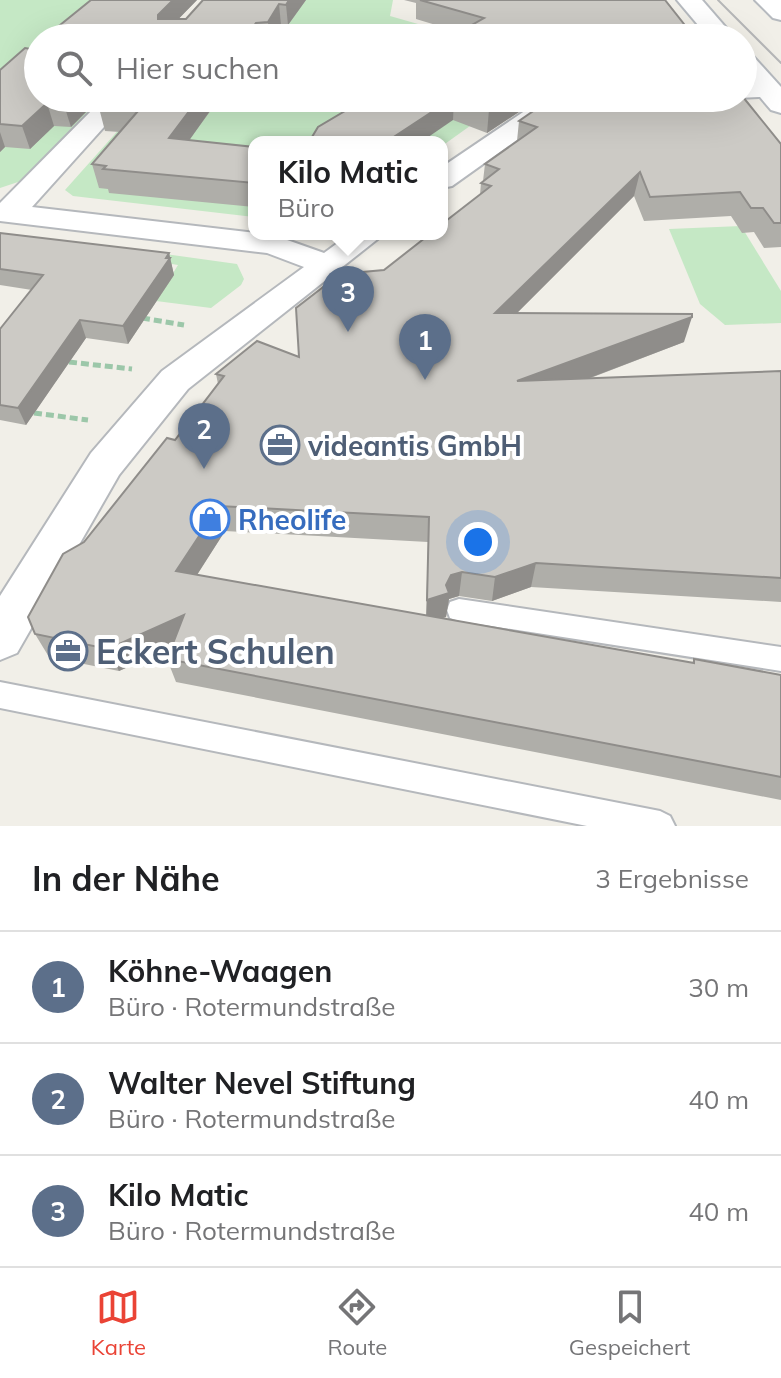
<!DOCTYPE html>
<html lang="de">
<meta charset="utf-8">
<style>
:root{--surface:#fff;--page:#f6f6f6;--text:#202124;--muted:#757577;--line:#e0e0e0;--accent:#ea4335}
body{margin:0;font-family:Mulish,sans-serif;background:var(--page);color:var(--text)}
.you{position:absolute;left:478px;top:542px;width:28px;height:28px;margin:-20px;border:6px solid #fff;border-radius:50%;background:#1a73e8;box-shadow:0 0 0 12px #1a73e833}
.badge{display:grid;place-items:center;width:52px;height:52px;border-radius:50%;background:var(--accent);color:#fff;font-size:26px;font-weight:700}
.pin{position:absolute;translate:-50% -66px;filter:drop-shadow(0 2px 4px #0008)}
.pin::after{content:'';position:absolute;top:42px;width:28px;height:24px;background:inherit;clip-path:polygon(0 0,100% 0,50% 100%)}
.popup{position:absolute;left:248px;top:136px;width:200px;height:104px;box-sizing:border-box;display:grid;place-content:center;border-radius:16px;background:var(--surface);filter:drop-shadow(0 2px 6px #0005);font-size:26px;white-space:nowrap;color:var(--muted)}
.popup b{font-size:30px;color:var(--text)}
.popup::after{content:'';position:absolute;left:50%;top:100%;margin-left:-16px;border:16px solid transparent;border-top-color:var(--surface)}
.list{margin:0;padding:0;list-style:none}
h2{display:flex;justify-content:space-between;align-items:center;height:104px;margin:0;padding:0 32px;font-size:34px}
h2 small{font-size:26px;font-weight:400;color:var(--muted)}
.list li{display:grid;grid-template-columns:52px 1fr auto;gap:24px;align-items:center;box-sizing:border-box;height:112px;padding:0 32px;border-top:2px solid var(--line)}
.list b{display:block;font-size:30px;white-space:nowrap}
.list p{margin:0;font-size:26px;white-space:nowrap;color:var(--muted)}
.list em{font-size:26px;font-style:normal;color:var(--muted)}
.icon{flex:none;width:44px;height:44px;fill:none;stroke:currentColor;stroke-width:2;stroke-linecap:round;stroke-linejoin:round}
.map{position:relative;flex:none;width:781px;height:826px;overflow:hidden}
.search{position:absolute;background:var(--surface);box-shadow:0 8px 32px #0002;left:24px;right:24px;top:24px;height:88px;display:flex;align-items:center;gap:20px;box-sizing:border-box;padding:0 28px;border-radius:44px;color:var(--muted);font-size:30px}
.sheet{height:440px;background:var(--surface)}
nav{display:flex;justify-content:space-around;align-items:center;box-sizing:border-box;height:112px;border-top:2px solid var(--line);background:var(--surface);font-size:22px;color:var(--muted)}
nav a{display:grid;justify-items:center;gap:4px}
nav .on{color:var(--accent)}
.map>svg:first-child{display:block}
</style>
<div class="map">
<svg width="781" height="826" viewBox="0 0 781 826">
<rect width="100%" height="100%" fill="#f1efe8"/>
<g fill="#c5e8c5">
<polygon points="0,0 194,0 158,38 38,38 38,98 101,98 21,181 0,188"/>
<polygon points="234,0 393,0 390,16 467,38 200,38"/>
<polygon points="147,98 509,98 442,146 442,142 254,142 254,217 73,196 65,190"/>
<polygon points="741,226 781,291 781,323 725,325 700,304 669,229"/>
<polygon points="165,254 237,264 244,279 241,285 211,308 156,301 178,265 160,262"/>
</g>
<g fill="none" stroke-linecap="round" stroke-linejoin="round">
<defs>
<g id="lane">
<polygon points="459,599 781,647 781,671 459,621 450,618 447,610 450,602"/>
<polygon points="0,682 660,811 670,816 675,826 587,826 0,708"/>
</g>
<g id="street">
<polygon points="769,84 777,86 781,91 777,96 738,98 743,98 743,85"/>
<polygon points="104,98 130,98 32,207 273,235 324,253 350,234 384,234 188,389 119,475 17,653 0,660 0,596 91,453 162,371 304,267 267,253 0,221 0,203"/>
<polygon points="544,98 610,98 598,105 563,107 452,186 442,188 442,167"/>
</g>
<g id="secondary">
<polygon points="677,0 702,0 735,38 709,38"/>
<polygon points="755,0 781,0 781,20 773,18"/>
<polygon points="743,53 752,55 781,87 781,113 771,110 743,77"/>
</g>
</defs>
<use href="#lane" stroke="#b5b8bc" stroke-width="4"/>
<use href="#street" stroke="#b5b8bc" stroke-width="4"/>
<use href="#secondary" stroke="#b6babf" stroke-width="4"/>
<g stroke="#9cc7a9" stroke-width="5" stroke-dasharray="8 4" stroke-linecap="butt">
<polyline points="142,318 184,325"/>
<polyline points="69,362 132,369"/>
<polyline points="34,413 88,420"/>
</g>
<use href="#lane" fill="#fff" fill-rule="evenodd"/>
<use href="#street" fill="#fff" fill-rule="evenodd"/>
<use href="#secondary" fill="#fff" fill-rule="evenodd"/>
<polyline stroke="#b6b7b8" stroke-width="2" points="718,0 781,63"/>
</g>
<g fill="#afaea9" fill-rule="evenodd">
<polygon points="91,0 197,0 178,19 186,19 203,0 306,0 288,25 281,25 273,38 44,38"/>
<polygon points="404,0 665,0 459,32 416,19 416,3"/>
<polygon points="0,70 100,98 71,127 54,126 30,149 5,147 0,152"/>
<polygon points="108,98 220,98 189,140 254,147 254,207 109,193 108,189 99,188 92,164 120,132 105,131 99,108"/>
<polygon points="367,98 540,98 487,133 453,120"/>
<path d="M519,121L781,144V247L764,248L754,232L742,233L731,216L644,221L634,196L517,313L684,342L588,379L781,371V602L531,587L492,601L459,596L449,599L446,617L442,618L692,663L694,659L781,675V800L176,682L167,659L171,648L119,671L49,657L35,634L84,542L175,440L218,384L216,374L299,357L384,270L480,195L481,183L483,181L485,164L517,141ZM225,531L428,542L426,616L197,575Z"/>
<polygon points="0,233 169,253 174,275 128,344 86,338 26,425 0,420 0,329 32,290 0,285"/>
</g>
<g fill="#8f8d8a">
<polygon points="173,0 197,0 162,36 161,38 158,15"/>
<polygon points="289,0 306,0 288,25 286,5"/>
<polygon points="279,4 281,25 273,38 269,38 268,22"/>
<polygon points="256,23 258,38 245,38"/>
<polygon points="71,98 100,98 71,127 64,105"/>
<polygon points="199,98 219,98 174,162 169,138"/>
<polygon points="454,98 453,120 421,142 386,142"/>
<polygon points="508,98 540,98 487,133 489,110"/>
<polygon points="47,103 54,126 30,149 22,126"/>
<polygon points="0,132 5,147 0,152"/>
<polygon points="640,172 634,196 492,338 495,313"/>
<polygon points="169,253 174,275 128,344 123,326"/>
<polygon points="692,317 684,342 513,407 517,381"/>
<polygon points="80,320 86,338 26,425 18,408"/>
<polygon points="219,506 225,531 184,595 176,571"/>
<polygon points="536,563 531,587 492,601 495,577"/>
<polygon points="462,572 459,596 449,599 446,617 426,624 427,600 446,585 451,575"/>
<polygon points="184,615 192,638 119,671 108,649"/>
</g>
<g fill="#cccac5" stroke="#8f8d8a" stroke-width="2">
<polygon points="91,0 173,0 158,15 158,19 186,19 203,0 289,0 286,5 279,4 268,22 256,23 245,38 44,38"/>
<polygon points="420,0 665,0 695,38 449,38 484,18"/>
<polygon points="38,43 38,98 71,98 64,105 47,103 22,126 0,124 0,70 25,48 31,49"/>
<polygon points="743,97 781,144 781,223 774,223 763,208 751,208 740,192 650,197 640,172 495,313 692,314 692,317 517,381 781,371 781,578 536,563 495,577 462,572 451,575 446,585 449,593 427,600 429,517 219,506 176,571 694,663 694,659 781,675 781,777 167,659 184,615 108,649 35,634 28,617 63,554 84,542 167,438 175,440 224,376 216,374 257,341 299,357 296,308 340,274 384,270 430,234 442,234 442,224 491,186 481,183 499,169 485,164 537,127 519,121 552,98"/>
<polygon points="108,98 199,98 169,138 254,147 254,183 103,169 106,166 92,164 138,111 99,108"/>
<polygon points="367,98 453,98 386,142 309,142 318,127"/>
<polygon points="456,98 508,98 489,110"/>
<polygon points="0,233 169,253 166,258 170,258 123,326 80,320 18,408 0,405 0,329 43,275 0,269"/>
</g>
<defs>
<symbol id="office-ring" viewBox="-11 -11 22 22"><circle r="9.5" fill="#fff" stroke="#5c6f8a" stroke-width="1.5"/><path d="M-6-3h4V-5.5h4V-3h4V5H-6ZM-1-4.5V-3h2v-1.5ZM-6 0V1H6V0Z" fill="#5c6f8a"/></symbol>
<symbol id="shop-ring" viewBox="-11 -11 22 22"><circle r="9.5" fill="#fff" stroke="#3f7fe0" stroke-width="1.5"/><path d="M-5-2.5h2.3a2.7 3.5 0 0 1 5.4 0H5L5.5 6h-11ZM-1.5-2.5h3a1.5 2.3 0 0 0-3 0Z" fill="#3f7fe0"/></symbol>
</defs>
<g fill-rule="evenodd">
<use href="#office-ring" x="258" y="423" width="44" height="44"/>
<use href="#shop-ring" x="188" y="497" width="44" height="44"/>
<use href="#office-ring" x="46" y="629" width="44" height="44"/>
</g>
<g text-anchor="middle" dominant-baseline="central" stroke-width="8" stroke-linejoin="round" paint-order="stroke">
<g font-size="28" font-weight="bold" fill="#4e5e75" stroke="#fff" text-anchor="start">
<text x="308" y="445">videantis GmbH</text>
</g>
<g font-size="28" font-weight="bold" fill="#366cbe" stroke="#fff" text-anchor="start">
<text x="238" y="519">Rheolife</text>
</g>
<g font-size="34" font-weight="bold" fill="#4e5e75" stroke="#fff" text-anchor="start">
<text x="96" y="651">Eckert Schulen</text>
</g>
</g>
</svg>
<div class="you"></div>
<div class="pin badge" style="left:425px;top:380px;background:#5c6f8a">1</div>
<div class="pin badge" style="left:204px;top:469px;background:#5c6f8a">2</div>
<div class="pin badge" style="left:348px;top:332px;background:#5c6f8a">3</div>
<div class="popup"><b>Kilo Matic</b>Büro</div>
<div class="search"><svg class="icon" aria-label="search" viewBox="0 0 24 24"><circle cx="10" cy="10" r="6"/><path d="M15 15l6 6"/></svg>Hier suchen</div>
</div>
<section class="sheet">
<h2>In der Nähe<small>3 Ergebnisse</small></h2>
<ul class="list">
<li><span class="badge" style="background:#5c6f8a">1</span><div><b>Köhne-Waagen</b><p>Büro · Rotermundstraße</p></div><em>30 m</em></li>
<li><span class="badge" style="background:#5c6f8a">2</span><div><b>Walter Nevel Stiftung</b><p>Büro · Rotermundstraße</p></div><em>40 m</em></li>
<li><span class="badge" style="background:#5c6f8a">3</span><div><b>Kilo Matic</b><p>Büro · Rotermundstraße</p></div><em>40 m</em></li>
</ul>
</section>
<nav>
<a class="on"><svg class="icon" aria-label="map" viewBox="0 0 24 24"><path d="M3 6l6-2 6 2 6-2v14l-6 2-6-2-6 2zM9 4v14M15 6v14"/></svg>Karte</a>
<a><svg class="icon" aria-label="directions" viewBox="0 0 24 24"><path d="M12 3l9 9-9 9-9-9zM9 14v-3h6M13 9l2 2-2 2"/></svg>Route</a>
<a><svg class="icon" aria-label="saved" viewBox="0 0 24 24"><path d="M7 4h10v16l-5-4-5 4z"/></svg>Gespeichert</a>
</nav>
